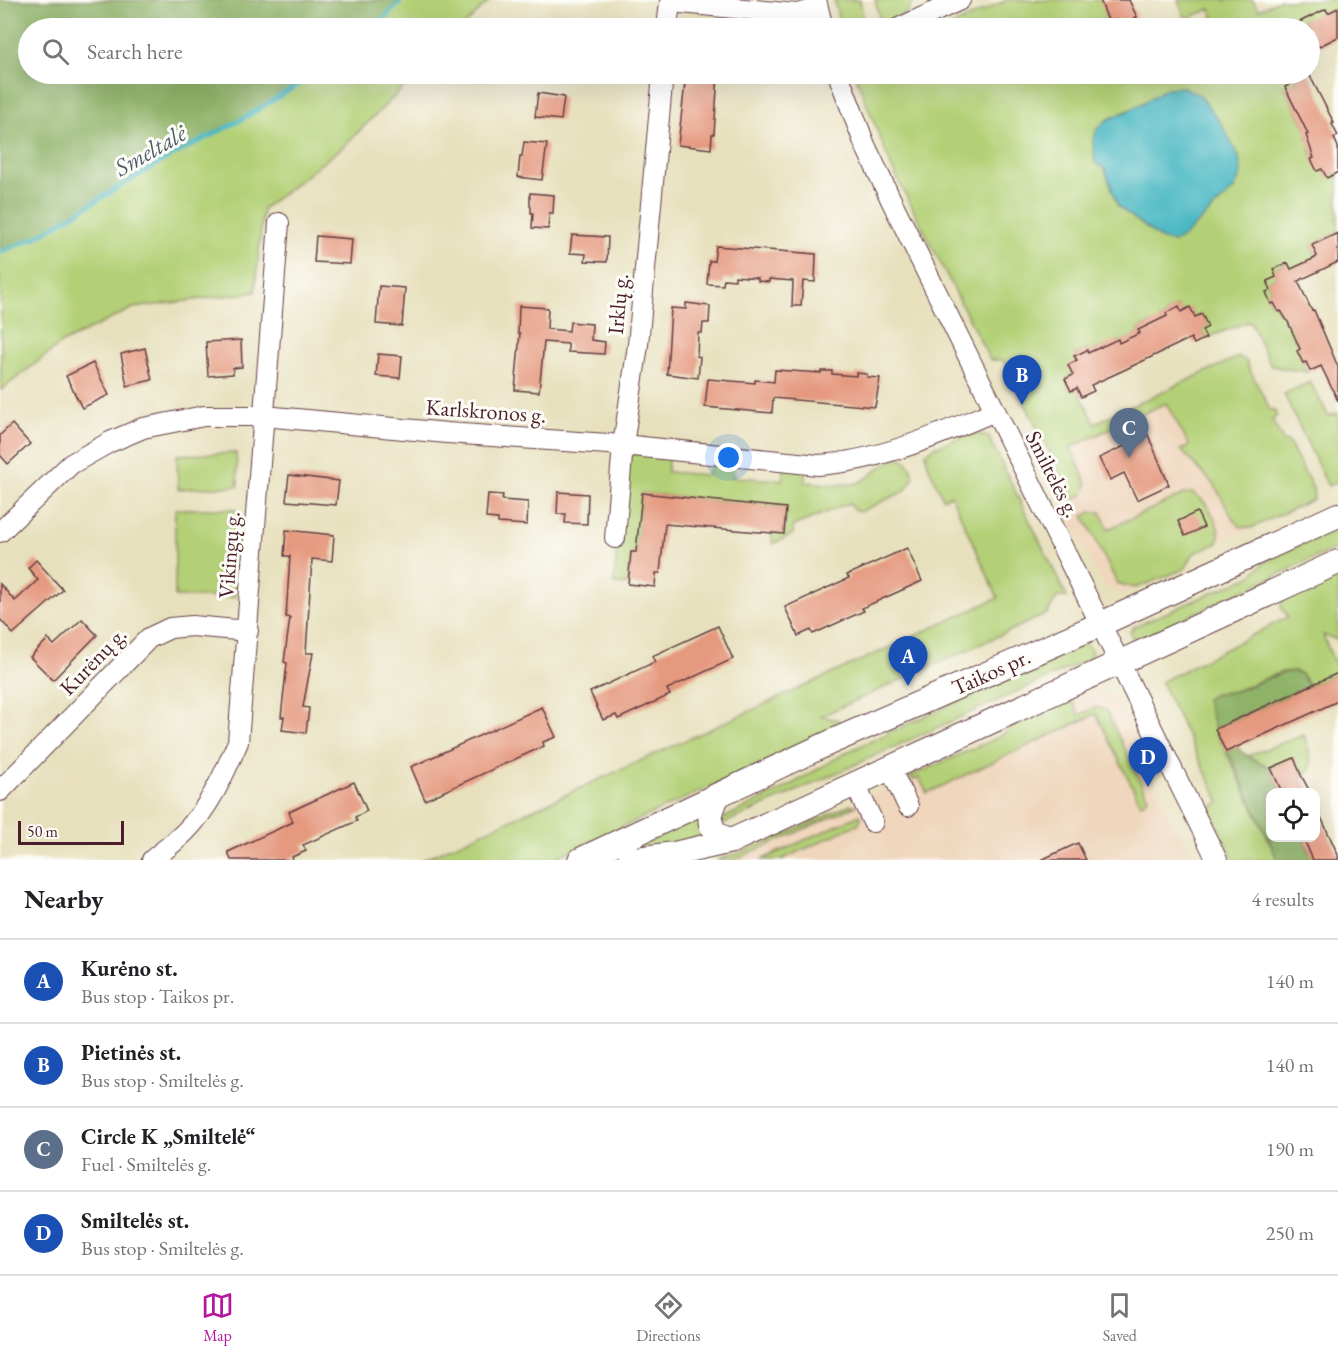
<!DOCTYPE html>
<meta charset="utf-8">
<style>
:root{--surface:#fff;--page:#f2f2f2;--text:#202124;--muted:#757577;--line:#e0e0e0;--accent:#b5179e}
body{margin:0;font-family:"EB Garamond",serif;background:var(--page);color:var(--text)}
.controls{position:absolute;right:18px;bottom:18px;display:grid;overflow:hidden;border-radius:12px;box-shadow:0 6px 24px #0002}
.controls button{width:54px;height:54px;display:grid;place-items:center;padding:0;border:0;border-bottom:2px solid var(--line);background:var(--surface);color:var(--text);font:30px sans-serif}
.scale{position:absolute;left:18px;bottom:15px;width:106px;box-sizing:border-box;padding-left:6px;border:3px solid #4a1f2b;border-top:0;font-size:16px;line-height:21px;white-space:nowrap;color:#4a1f2b;-webkit-text-stroke:4px #fdfcf7;paint-order:stroke}
.you{position:absolute;left:729px;top:458px;width:21px;height:21px;margin:-15px;border:4px solid #fff;border-radius:50%;background:#1a73e8;box-shadow:0 0 0 9px #1a73e833}
.badge{display:grid;place-items:center;width:39px;height:39px;border-radius:50%;background:var(--accent);color:#fff;font-size:20px;font-weight:700}
.pin{position:absolute;translate:-50% -50px;filter:drop-shadow(0 2px 3px #0008)}
.pin::after{content:'';position:absolute;top:32px;width:21px;height:18px;background:inherit;clip-path:polygon(0 0,100% 0,50% 100%)}
.list{margin:0;padding:0;list-style:none}
h2{display:flex;justify-content:space-between;align-items:center;height:78px;margin:0;padding:0 24px;font-size:26px}
h2 small{font-size:20px;font-weight:400;color:var(--muted)}
.list li{display:grid;grid-template-columns:39px 1fr auto;gap:18px;align-items:center;box-sizing:border-box;height:84px;padding:0 24px;border-top:2px solid var(--line)}
.list b{display:block;font-size:22px;white-space:nowrap}
.list p{margin:0;font-size:20px;white-space:nowrap;color:var(--muted)}
.list em{font-size:20px;font-style:normal;color:var(--muted)}
.icon{flex:none;width:33px;height:33px;fill:none;stroke:currentColor;stroke-width:2;stroke-linecap:round;stroke-linejoin:round}
.map{position:relative;flex:none;width:1338px;height:860px;overflow:hidden}
.search{position:absolute;background:var(--surface);box-shadow:0 6px 24px #0002;left:18px;right:18px;top:18px;height:66px;display:flex;align-items:center;gap:15px;box-sizing:border-box;padding:0 21px;border-radius:33px;color:var(--muted);font-size:22px}
.sheet{height:414px;background:var(--surface)}
nav{display:flex;justify-content:space-around;align-items:center;box-sizing:border-box;height:84px;border-top:2px solid var(--line);background:var(--surface);font-size:16px;color:var(--muted)}
nav a{display:grid;justify-items:center;gap:3px}
nav .on{color:var(--accent)}
.map>svg:first-child{display:block}
</style>
<div class="map">
<svg width="1338" height="860" viewBox="0 0 1338 860">
<rect width="100%" height="100%" fill="#fdfcf7"/>
<filter id="ink" filterUnits="userSpaceOnUse"><feTurbulence type="fractalNoise" baseFrequency=".0167" numOctaves="2"/><feDisplacementMap in="SourceGraphic" scale="12" xChannelSelector="R" yChannelSelector="G"/><feConvolveMatrix kernelMatrix="1 2 1 2 8 2 1 2 1" color-interpolation-filters="sRGB"/></filter>
<filter id="wash" filterUnits="userSpaceOnUse"><feTurbulence type="fractalNoise" baseFrequency=".008" numOctaves="4" result="noise"/><feDisplacementMap in="SourceGraphic" scale="24" xChannelSelector="R" yChannelSelector="G"/><feGaussianBlur stdDeviation="1.35" result="paint"/><feColorMatrix in="noise" values="0 0 0 0 0 0 0 0 0 0 0 0 0 0 0 0 0 1.4 0 .05"/><feComposite in="paint" operator="in"/></filter>
<g filter="url(#wash)">
<rect width="100%" height="100%" fill="#e7e0bd"/>
<g fill="#efd6bc">
<polygon points="1166,403 1189,446 1181,449 1215,486 1230,515 1241,527 1251,528 1194,553 1185,569 1123,594 1109,589 1100,579 1058,497 1073,499 1079,497 1086,485 1070,447"/>
<polygon points="1088,689 1112,694 1118,703 1129,724 1131,739 1175,828 1195,860 717,860 745,851 997,738 1032,714"/>
</g>
<g fill="#b3d076" stroke="#7e7850" stroke-width="1.5" fill-rule="evenodd">
<polygon points="402,0 490,0 462,28 375,28"/>
<polygon points="834,0 860,0 865,28 841,28"/>
<polygon points="875,0 912,0 908,13 881,24"/>
<polygon points="1007,0 1100,0 1109,13 1105,15 1110,27 1108,28 947,28"/>
<polygon points="1178,0 1253,0 1258,10 1280,0 1338,0 1338,8 1307,22 1305,19 1297,23 1295,20 1284,25 1285,28 1196,28 1195,27 1214,18 1210,9 1186,19"/>
<polygon points="316,74 417,74 344,146 263,209 255,292 133,308 62,343 1,390 0,252 35,238 164,160 239,121"/>
<path d="M855,74H1293L1297,81L1285,87L1305,128L1310,134L1306,136L1312,148L1310,149L1314,158L1312,159L1322,169L1327,177L1336,173L1338,177V233L1312,245L1317,256L1315,257L1316,259L1291,269L1287,263L1273,269L1276,277L1267,281L1271,290L1266,293L1271,304L1274,303L1278,312L1281,311L1286,322L1291,321V329L1300,349L1298,351L1307,372L1271,366L1250,321L1206,338L1202,330L1208,326L1202,314L1195,317L1190,308L1181,312L1178,306L1166,313L1167,316L1159,320L1160,323H1151L1138,330L1140,333L1119,343L1118,340L1098,352L1097,349L1088,353L1087,350L1075,355L1077,360L1073,375L1065,379L1071,391L1077,388L1095,423L1238,357L1245,360L1270,410H1274L1277,416L1272,420L1284,442L1288,441L1313,489L1314,499L1251,528L1241,527L1235,522L1215,486L1181,450L1189,445L1166,403L1071,447L1087,485L1083,495L1073,499L1003,360H990L892,168ZM1136,107L1234,189L1182,238L1118,206L1105,169L1108,120Z"/>
<polygon points="1310,382 1329,416 1338,413 1338,481 1328,486 1284,394"/>
<polygon points="972,433 988,436 1067,597 1057,597 1047,614 821,716 838,720 844,726 550,860 422,860 998,598 951,495 943,499 928,465 926,453 935,447"/>
<polygon points="236,453 238,486 178,489 177,455"/>
<path d="M629,453L664,455L668,459L667,472L708,475L710,460L733,462V477L782,480L784,467L806,469L805,482C822,483 841,487 857,483C878,477 902,434 914,477L905,491L860,512L854,510L849,503L793,526V534L773,544L771,533L784,534L786,508L642,493L636,552H631L628,584H614L624,458Z"/>
<path d="M1192,493C1207,499 1223,527 1218,543L1194,553L1185,569L1136,588L1117,583L1084,516L1091,512H1101L1108,529L1184,494Z"/>
<rect x="175" y="509" width="60" height="88"/>
<polygon points="1338,528 1338,547 1139,639 1134,640 1130,632 1133,627 1249,577 1266,561"/>
<polygon points="1338,573 1338,640 1323,635 1334,662 1338,663 1338,673 1309,686 1301,674 1294,671 1281,672 1233,692 1213,693 1215,729 1278,860 1234,860 1209,809 1220,802 1161,682 1288,617 1281,607 1282,601 1291,595"/>
<polygon points="1081,645 1087,645 1092,652 1090,658 1085,661 721,825 720,820 784,789 847,752"/>
<polygon points="1070,695 1079,715 1097,707 1106,710 1148,798 1141,804 1096,714 927,793 919,778 912,780 909,777 997,738 1032,714"/>
<path d="M1304,735C1308,747 1313,758 1309,771L1301,775L1294,758L1271,768L1247,756Z"/>
<polygon points="850,805 856,806 734,860 717,860 745,851"/>
<polygon points="860,815 861,818 858,824 781,860 761,860"/>
<polygon points="702,817 707,833 675,846 628,851"/>
</g>
<g fill="#8eb267" stroke="#6c6849" stroke-width="1.5">
<polygon points="0,0 402,0 375,28 28,28 28,74 316,74 239,121 164,160 35,238 0,252"/>
<path d="M1294,671L1301,674L1309,686L1215,729L1206,699C1215,692 1223,694 1234,691C1255,686 1272,673 1294,671Z"/>
<polygon points="1237,747 1247,756 1271,768 1282,792 1270,792 1270,838 1303,838 1313,860 1278,860 1230,756 1226,752"/>
</g>
<polygon fill="#4ab8c3" stroke="#4a6c77" stroke-width="1.5" points="1183,87 1200,95 1222,125 1239,157 1241,173 1234,189 1182,238 1174,242 1162,240 1118,206 1105,169 1095,163 1093,141 1097,129 1107,120 1136,107 1167,88"/>
<g fill="none" stroke-linecap="round" stroke-linejoin="round">
<g stroke="#4ab8c3" stroke-width="4.5">
<polyline points="375,28 402,0"/>
<polyline points="0,252 35,238 164,160 239,121 316,74"/>
</g>
</g>
<g id="blocks">
<g fill="#e5997f">
<polygon points="1100,0 1129,0 1137,17 1134,18 1138,28 1111,28"/>
<polygon points="1338,8 1338,37 1318,47 1316,43 1310,46 1310,28 1287,28 1326,9 1328,13"/>
<polygon points="686,74 718,74 714,134 712,134 711,149 678,145"/>
<polygon points="1293,74 1309,74 1334,123 1332,124 1338,136 1334,138 1338,147 1338,172 1327,178 1322,169 1317,171 1311,159 1314,158 1306,135 1308,134 1285,87 1297,81"/>
<polygon points="538,93 564,97 561,120 535,117"/>
<polygon points="524,142 547,144 542,180 518,177 520,156 522,156"/>
<polygon points="530,193 554,195 553,213 549,213 548,229 532,228 533,213 531,213 531,207 530,206"/>
<polygon points="1338,233 1338,262 1298,281 1312,311 1314,310 1338,367 1338,401 1321,366 1310,371 1306,362 1303,363 1297,351 1300,349 1288,322 1281,311 1279,312 1274,303 1271,304 1266,292 1271,290 1267,281 1276,277 1273,269 1288,263 1291,269 1315,258 1317,256 1312,245"/>
<polygon points="572,235 608,237 607,262 585,261 586,254 570,253"/>
<polygon points="316,236 352,239 350,264 314,262"/>
<polygon points="716,246 816,254 815,282 803,281 801,306 792,306 793,281 769,279 769,282 758,281 758,278 735,276 735,280 724,279 723,285 707,284 709,261 714,261"/>
<polygon points="379,286 405,288 402,326 376,324"/>
<polygon points="686,303 710,306 709,323 703,323 702,333 698,333 697,356 700,357 698,378 667,374 671,308 686,309"/>
<polygon points="519,306 548,308 547,329 569,331 570,322 592,324 591,340 605,342 604,354 568,352 568,344 544,342 539,392 515,390 520,333 518,333"/>
<polygon points="1179,306 1181,312 1190,307 1195,317 1202,314 1208,327 1202,330 1206,338 1194,344 1191,338 1122,371 1091,385 1094,391 1081,397 1077,388 1071,391 1065,379 1073,375 1068,365 1077,360 1074,356 1087,350 1088,353 1118,339 1119,343 1140,333 1138,330 1167,316 1166,313"/>
<polygon points="241,340 242,367 233,368 233,374 208,376 206,342"/>
<polygon points="145,348 152,380 127,386 121,354"/>
<polygon points="378,354 402,356 400,378 376,376"/>
<polygon points="93,363 109,395 82,408 66,376"/>
<polygon points="775,370 821,373 821,371 832,371 832,374 856,376 856,373 867,374 867,377 880,378 875,407 773,398 772,413 705,407 708,379 755,383 755,380 774,382"/>
<polygon points="12,424 30,444 8,464 0,455 0,435"/>
<polygon points="1148,435 1169,485 1137,500 1124,473 1110,480 1099,458"/>
<polygon points="289,475 339,481 336,505 286,501"/>
<polygon points="558,492 588,494 587,524 565,523 566,514 557,514"/>
<polygon points="642,493 786,508 784,534 665,524 660,573 656,573 655,587 628,584 631,552 636,552"/>
<polygon points="488,494 503,495 502,500 528,502 527,525 498,523 498,519 486,518"/>
<polygon points="1197,512 1204,527 1185,536 1178,521"/>
<polygon points="286,530 334,535 332,561 312,559 306,653 313,653 303,707 309,708 306,733 282,730 284,717 281,717 287,663 284,662 290,618 286,617 290,556 284,556"/>
<polygon points="907,548 922,581 862,608 864,611 813,634 811,630 798,636 785,607 849,578 847,575"/>
<polygon points="36,560 63,590 13,634 0,619 0,584 15,601 38,580 28,568"/>
<polygon points="82,619 97,635 53,680 30,657 48,639 54,645"/>
<polygon points="718,626 733,659 667,689 670,695 618,719 616,715 603,720 590,692 655,662 652,656"/>
<polygon points="1338,673 1338,701 1226,752 1215,729"/>
<polygon points="542,707 556,737 543,742 544,746 425,800 411,767"/>
<polygon points="1294,758 1301,775 1310,792 1282,792 1271,768"/>
<polygon points="354,782 367,811 355,817 357,821 303,845 306,851 292,857 293,860 231,860 228,852 293,822 289,812"/>
<polygon points="1316,806 1338,855 1338,860 1313,860 1303,837 1316,837"/>
<polygon points="1078,843 1086,860 1041,860"/>
</g>
</g>
</g>
<g filter="url(#ink)">
<use href="#blocks" fill-opacity="0" stroke="#623c41" stroke-width="1.5"/>
<g fill="none" stroke-linecap="round" stroke-linejoin="round">
<defs>
<g id="minor">
<polyline points="816,0 823,28"/>
<polyline points="667,28 670,2 797,14 818,9"/>
<polyline points="899,28 960,0"/>
<polyline points="838,74 865,145 892,202 1217,860"/>
<path d="M0,532L71,464L110,442L143,428L204,416H264L447,433L623,445L818,465C880,461 938,435 995,411"/>
<polyline points="615,538 623,445 638,345 663,74"/>
<polyline points="890,768 908,806"/>
<polyline points="855,784 873,822"/>
<polyline points="0,791 149,638 170,628 192,626 248,631"/>
<path d="M152,860C163,851 175,842 185,832C210,807 224,774 238,742L279,223"/>
</g>
<g id="major">
<path d="M718,795C708,817 704,831 731,841"/>
<polyline points="580,860 831,742 1101,624 1338,515"/>
<polyline points="630,860 674,854 731,841 1338,562"/>
</g>
</defs>
<use href="#minor" stroke="#623c41" stroke-width="22"/>
<use href="#major" stroke="#623c41" stroke-width="26"/>
<use href="#minor" stroke="#fff" stroke-width="20"/>
<use href="#major" stroke="#fff" stroke-width="24"/>
</g>
</g>
<g text-anchor="middle" dominant-baseline="central" stroke-width="6" stroke-linejoin="round" paint-order="stroke">
<g font-size="22" fill="#4a1f2b" stroke="#fdfcf7">
<text transform="translate(618 304) rotate(-85)">Irklų g.</text>
<text transform="translate(486 411) rotate(4)">Karlskronos g.</text>
<text transform="translate(1053 474) rotate(63)">Smiltelės g.</text>
<text transform="translate(229 555) rotate(-86)">Vikingų g.</text>
<text transform="translate(93 661) rotate(-46)">Kurėnų g.</text>
<text transform="translate(991 672) rotate(-24)">Taikos pr.</text>
</g>
<g font-size="24" font-style="italic" fill="#4a5c68" stroke="#fdfcf7">
<text transform="translate(150 150) rotate(-30)">Smeltalė</text>
</g>
</g>
</svg>
<div class="controls">
<button><svg class="icon" aria-label="locate" viewBox="0 0 24 24"><circle cx="12" cy="12" r="6"/><path d="M12 2v4M12 18v4M2 12h4M18 12h4"/></svg></button>
</div>
<div class="scale">50 m</div>
<div class="you"></div>
<div class="pin badge" style="left:908px;top:686px;background:#1a4fb4">A</div>
<div class="pin badge" style="left:1022px;top:405px;background:#1a4fb4">B</div>
<div class="pin badge" style="left:1129px;top:458px;background:#5c6f8a">C</div>
<div class="pin badge" style="left:1148px;top:787px;background:#1a4fb4">D</div>
<div class="search"><svg class="icon" aria-label="search" viewBox="0 0 24 24"><circle cx="10" cy="10" r="6"/><path d="M15 15l6 6"/></svg>Search here</div>
</div>
<section class="sheet">
<h2>Nearby<small>4 results</small></h2>
<ul class="list">
<li><span class="badge" style="background:#1a4fb4">A</span><div><b>Kurėno st.</b><p>Bus stop · Taikos pr.</p></div><em>140 m</em></li>
<li><span class="badge" style="background:#1a4fb4">B</span><div><b>Pietinės st.</b><p>Bus stop · Smiltelės g.</p></div><em>140 m</em></li>
<li><span class="badge" style="background:#5c6f8a">C</span><div><b>Circle K „Smiltelė“</b><p>Fuel · Smiltelės g.</p></div><em>190 m</em></li>
<li><span class="badge" style="background:#1a4fb4">D</span><div><b>Smiltelės st.</b><p>Bus stop · Smiltelės g.</p></div><em>250 m</em></li>
</ul>
</section>
<nav>
<a class="on"><svg class="icon" aria-label="map" viewBox="0 0 24 24"><path d="M3 6l6-2 6 2 6-2v14l-6 2-6-2-6 2zM9 4v14M15 6v14"/></svg>Map</a>
<a><svg class="icon" aria-label="directions" viewBox="0 0 24 24"><path d="M12 3l9 9-9 9-9-9zM9 14v-3h6M13 9l2 2-2 2"/></svg>Directions</a>
<a><svg class="icon" aria-label="saved" viewBox="0 0 24 24"><path d="M7 4h10v16l-5-4-5 4z"/></svg>Saved</a>
</nav>
